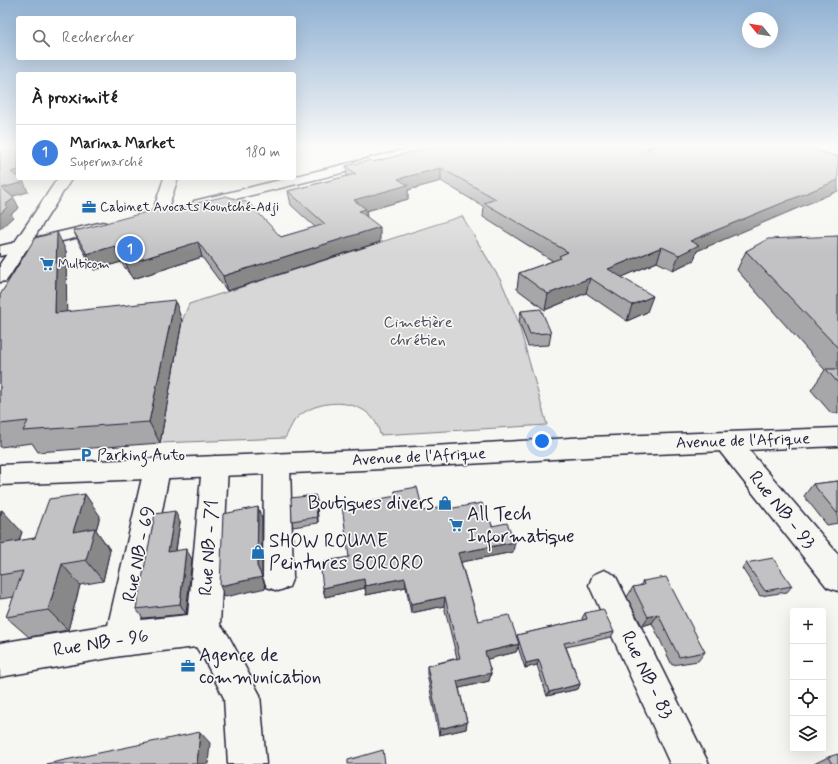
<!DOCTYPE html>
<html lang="fr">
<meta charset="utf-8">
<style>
:root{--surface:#fff;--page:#f2f2f2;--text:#202124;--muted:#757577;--line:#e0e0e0;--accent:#1f6fb2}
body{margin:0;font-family:Mynerve,sans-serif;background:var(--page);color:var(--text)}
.controls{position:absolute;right:12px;bottom:12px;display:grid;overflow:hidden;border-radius:4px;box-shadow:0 4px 16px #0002}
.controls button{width:36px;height:36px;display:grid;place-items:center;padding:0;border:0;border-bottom:1px solid var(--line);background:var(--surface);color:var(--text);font:20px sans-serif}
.compass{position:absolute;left:742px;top:12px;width:36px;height:36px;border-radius:50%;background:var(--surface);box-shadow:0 4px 16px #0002;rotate:300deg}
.you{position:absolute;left:542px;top:441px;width:14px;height:14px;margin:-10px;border:3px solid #fff;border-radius:50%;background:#1a73e8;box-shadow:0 0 0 6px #1a73e833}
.badge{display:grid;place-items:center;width:26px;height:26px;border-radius:50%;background:var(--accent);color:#fff;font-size:13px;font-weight:700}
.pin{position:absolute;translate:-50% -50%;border:2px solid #fff;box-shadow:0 1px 4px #0006}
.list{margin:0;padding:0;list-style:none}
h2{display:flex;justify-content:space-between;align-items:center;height:52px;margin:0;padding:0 16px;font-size:17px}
h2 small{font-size:13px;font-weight:400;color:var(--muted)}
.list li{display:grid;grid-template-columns:26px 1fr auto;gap:12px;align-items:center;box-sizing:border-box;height:56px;padding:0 16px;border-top:1px solid var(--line)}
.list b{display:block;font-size:15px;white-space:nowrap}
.list p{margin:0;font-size:13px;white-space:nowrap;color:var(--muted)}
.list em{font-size:13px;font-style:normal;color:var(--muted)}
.icon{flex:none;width:22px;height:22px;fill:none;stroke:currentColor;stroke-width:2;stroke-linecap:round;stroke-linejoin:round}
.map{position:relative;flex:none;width:838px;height:764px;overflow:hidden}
.search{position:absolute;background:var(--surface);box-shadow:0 4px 16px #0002;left:16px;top:16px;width:280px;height:44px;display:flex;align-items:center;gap:10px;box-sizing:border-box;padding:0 14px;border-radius:4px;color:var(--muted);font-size:15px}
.panel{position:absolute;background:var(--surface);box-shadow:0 4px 16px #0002;left:16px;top:72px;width:280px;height:108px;border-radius:4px}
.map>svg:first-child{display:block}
</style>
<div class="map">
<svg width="838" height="764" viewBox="0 0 838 764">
<rect width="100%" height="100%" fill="#f6f6f2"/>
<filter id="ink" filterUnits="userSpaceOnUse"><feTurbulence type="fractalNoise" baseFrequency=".025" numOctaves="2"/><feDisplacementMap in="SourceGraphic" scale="8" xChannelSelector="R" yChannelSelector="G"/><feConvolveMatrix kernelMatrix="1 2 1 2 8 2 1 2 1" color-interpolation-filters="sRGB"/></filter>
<g filter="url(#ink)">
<path fill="#d7d7d7" stroke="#7c7c89" d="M462,216L501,281L517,318L547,425L380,435C374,396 316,395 294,421C291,426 288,433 285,438L160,443L182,321L189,304Z"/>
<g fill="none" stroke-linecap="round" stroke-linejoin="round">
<defs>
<g id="minor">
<polygon points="164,178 178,178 166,214 164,217 154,217 152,214"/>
<polygon points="727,433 736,435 838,554 838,591 827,587 718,449 715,442 718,435"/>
<polygon points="277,453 286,456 290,463 293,577 289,587 278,591 267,587 263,577 264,463 268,456"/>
<polygon points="215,456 224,459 228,466 220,625 228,635 260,695 266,764 228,764 224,698 204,659 196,647 121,656 0,677 0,643 108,625 144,469 148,462 157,459 166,462 170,469 141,620 188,615 202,466 206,459"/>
<polygon points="604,570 615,575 709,764 670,764 589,585 593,575"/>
</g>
<g id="tertiary">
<polygon points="802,145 824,145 838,148 838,156 804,148"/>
<polygon points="58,178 72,178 9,277 6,281 0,282 0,264"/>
</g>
<polygon id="secondary" points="838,428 838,446 588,457 364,470 0,485 0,465 364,450 588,437"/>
<g id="primary">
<polygon points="424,145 445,145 443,148 199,208 194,207 192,204 194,201"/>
<polygon points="103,222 108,224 111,227 108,230 0,256 0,246"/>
</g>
</defs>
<use href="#minor" stroke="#22223b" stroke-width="3"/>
<use href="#tertiary" stroke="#22223b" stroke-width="3"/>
<use href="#secondary" stroke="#22223b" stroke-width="3"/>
<use href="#primary" stroke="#22223b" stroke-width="3"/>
<use href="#minor" fill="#f6f6f2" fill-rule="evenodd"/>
<use href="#tertiary" fill="#f6f6f2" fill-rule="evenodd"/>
<use href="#secondary" fill="#f6f6f2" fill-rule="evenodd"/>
<use href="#primary" fill="#f6f6f2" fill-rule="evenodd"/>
</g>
<g fill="#a7a7a9" stroke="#22223b">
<polygon points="440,145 657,145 656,147 697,251 694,260 673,270 657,262 622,277 647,312 627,321 586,293 545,310 517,289 519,273 553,261 483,217 484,207 441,181 408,190 408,199 366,211 367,217 380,242 227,291 202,257 133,279 121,262 94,270 80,245 73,230 79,230 160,212 281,237 315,227 291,205 288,191 347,176 346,166 373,162"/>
<polygon points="838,236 838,413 831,413 811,390 825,370 737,270 746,251"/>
<polygon points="66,251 66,312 182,321 160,443 38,452 32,443 0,447 0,295"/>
<polygon points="521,311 551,333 549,345 528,346 519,322"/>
<polygon points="838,481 838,523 827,525 804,496 813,484"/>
<polygon points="395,491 423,511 442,510 489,522 492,526 513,552 461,562 478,621 517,637 517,635 583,620 582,618 585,613 614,632 611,637 566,647 580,684 578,689 547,696 537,665 525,668 518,647 516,652 487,659 491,673 489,681 459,688 467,722 466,729 439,735 427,674 427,666 457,658 444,606 411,613 406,587 366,595 365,588 325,597 323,588 349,557 395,496"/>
<polygon points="315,495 317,501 318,523 293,527 292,521"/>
<polygon points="0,511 22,532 19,541 35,538 100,516 96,530 110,550 103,581 80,585 68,630 29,637 6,617 14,597 0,599"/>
<polygon points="180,522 176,551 192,559 186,614 143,618 136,609"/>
<polygon points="746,563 792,586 787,592 760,596 742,568"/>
<polygon points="643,581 705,652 698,661 672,665 652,623 642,626 627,597 633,587 640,586"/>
<polygon points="828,757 838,764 814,764"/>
</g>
<g fill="#888889" stroke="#22223b">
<polygon points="650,145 657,145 642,163 646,150"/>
<polygon points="441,168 441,181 408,190 408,199 366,211 367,224 359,213 354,200 398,179"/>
<polygon points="18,170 18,178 28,178 16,182 11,172"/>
<polygon points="838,180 838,191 697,251 694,260 673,270 679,255 690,241"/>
<polygon points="24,182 28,192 7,198 2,188"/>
<polygon points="14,198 19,208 11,214 13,217 0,229 0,214 5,205"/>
<polygon points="380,227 380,242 227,291 223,276"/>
<polygon points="57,232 66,251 67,333 55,313"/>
<polygon points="198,242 202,257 133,279 126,264"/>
<polygon points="115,246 121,262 94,270 87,254"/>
<polygon points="662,247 657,262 604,285 608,269"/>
<polygon points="590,278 586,293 545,310 548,294"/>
<polygon points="653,296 647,312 627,321 632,305"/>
<polygon points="175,300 182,321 160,443 149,422"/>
<polygon points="85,494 100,516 96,530 110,550 103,581 86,560 73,532"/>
<polygon points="315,495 317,501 318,523 317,517"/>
<polygon points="258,507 262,519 262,577 257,566"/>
<polygon points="2,510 22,532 9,567 0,558 0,516"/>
<polygon points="175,511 180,522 174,562 168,552"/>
<polygon points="515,542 513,552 457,563 458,553"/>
<polygon points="186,549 192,559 186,614 180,604"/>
<polygon points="62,564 80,585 68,630 48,610"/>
<polygon points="262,577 266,588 225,597 220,586"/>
<polygon points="405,578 406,587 366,595 365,586"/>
<polygon points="364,579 365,588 325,597 323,588"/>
<polygon points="445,597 444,606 411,613 411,604"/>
<polygon points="658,614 652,623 642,626 648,617"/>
<polygon points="519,644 516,652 484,660 485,652"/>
<polygon points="539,660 537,665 525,668 526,663"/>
<polygon points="491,673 489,681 456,689 457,681"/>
<polygon points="580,684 578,689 547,696 549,692"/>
<polygon points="467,722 466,729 439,735 440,729"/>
<polygon points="200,732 210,743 208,764 197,764"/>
</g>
<g fill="#c2c2c4" stroke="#22223b">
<polygon points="0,145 18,145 18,170 11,172 24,182 2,188 14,198 5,205 7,207 0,214"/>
<polygon points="440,145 650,145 646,150 662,145 800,145 838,157 838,180 690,241 699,245 679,255 662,247 608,269 653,296 632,305 590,278 548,294 519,273 561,258 559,256 568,252 484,203 496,199 441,168 398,179 408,185 354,200 366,209 359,211 380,227 223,276 198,242 126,264 115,246 87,254 73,230 79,230 158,209 160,212 226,196 249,203 281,237 325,224 288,191 356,174 346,166 371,160 373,162"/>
<polygon points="57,232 55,313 175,300 149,422 23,431 28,421 0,424 0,295 35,238"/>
<polygon points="838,236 838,348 746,251 768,239"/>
<polygon points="541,309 551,333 530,334 521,311"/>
<polygon points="826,369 838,369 838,383"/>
<polygon points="838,481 838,513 837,513 813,484"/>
<polygon points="417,487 423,511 441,507 442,510 482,503 489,522 491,522 492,526 507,523 515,542 458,553 478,621 509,615 519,644 485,652 491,673 457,681 467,722 440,729 427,666 460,658 445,597 411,604 405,578 365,586 364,579 323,588 320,562 349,557 342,506 396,496 395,491"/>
<polygon points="85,494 73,532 95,528 86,560 62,564 48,610 6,617 23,571 0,575 0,544 35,538 49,499"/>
<polygon points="315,495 317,517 292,521 291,498"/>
<polygon points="258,507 257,566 262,577 220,586 223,514"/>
<polygon points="2,510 0,516 0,511"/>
<polygon points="175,511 168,552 186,549 180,604 136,609 155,514"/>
<polygon points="773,558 792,586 765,591 746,563"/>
<polygon points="666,577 705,652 679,657 658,614 648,617 633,587 644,585 643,581"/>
<polygon points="603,609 614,632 564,643 580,684 549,692 539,660 526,663 517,635 587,619 585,613"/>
<polygon points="200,732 197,764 46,764"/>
<polygon points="383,750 385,764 348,764 348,760"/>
<polygon points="838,754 838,764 832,764 828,757"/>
</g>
</g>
<linearGradient id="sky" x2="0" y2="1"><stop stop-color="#90b1d3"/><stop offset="0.58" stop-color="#fbfbf9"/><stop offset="1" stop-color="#fbfbf9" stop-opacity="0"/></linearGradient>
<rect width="838" height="252" fill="url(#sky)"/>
<defs>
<symbol id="office-bare" viewBox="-9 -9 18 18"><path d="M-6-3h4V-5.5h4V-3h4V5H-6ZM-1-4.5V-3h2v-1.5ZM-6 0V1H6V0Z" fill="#1f6fb2" stroke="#f6f6f2" stroke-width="2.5" paint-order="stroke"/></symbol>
<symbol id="supermarket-bare" viewBox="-9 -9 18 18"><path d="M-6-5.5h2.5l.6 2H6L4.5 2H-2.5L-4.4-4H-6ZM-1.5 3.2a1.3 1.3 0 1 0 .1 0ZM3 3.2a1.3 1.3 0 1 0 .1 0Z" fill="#1f6fb2" stroke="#f6f6f2" stroke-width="2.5" paint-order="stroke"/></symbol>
<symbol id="parking-bare" viewBox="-9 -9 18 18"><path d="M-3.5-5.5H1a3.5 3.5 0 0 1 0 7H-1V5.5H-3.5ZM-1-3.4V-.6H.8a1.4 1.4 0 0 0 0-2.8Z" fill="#1f6fb2" stroke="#f6f6f2" stroke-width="2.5" paint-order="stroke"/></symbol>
<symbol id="shop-bare" viewBox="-9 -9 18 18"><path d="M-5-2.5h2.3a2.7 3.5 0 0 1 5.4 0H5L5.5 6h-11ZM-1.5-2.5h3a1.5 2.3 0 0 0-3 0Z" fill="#1f6fb2" stroke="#f6f6f2" stroke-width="2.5" paint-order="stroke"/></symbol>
</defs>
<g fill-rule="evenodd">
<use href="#office-bare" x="79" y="197" width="20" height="20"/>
<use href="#supermarket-bare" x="37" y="254" width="20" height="20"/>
<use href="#parking-bare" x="76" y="445" width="20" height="20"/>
<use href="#shop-bare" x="435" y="493" width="20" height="20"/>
<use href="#supermarket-bare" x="446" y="515" width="20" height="20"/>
<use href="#shop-bare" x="248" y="542" width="20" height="20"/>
<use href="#office-bare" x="178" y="656" width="20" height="20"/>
</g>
<g text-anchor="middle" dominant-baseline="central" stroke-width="3.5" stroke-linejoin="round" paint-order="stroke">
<g font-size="13" fill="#22223b" stroke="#f6f6f2" text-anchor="start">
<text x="100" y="207">Cabinet Avocats Kountché-Adji</text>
<text x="58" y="264">Multicom</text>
</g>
<g font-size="16" fill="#4f4f62" stroke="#f6f6f2">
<text x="418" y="322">Cimetière<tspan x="418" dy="18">chrétien</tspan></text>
</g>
<g font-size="16" fill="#22223b" stroke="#f6f6f2">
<text transform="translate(743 441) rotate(-2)">Avenue de l'Afrique</text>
<text transform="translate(419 457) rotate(-3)">Avenue de l'Afrique</text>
</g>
<g font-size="16" fill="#22223b" stroke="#f6f6f2" text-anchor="start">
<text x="97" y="455">Parking Auto</text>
</g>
<g font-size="19" fill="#22223b" stroke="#f6f6f2" text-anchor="start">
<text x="434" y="503" text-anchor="end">Boutiques divers</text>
<text x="467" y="514">All Tech<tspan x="467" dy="22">Informatique</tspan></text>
<text x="269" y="541">SHOW ROUME<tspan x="269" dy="22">Peintures BORORO</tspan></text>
<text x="199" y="655">Agence de<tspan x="199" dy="22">communication</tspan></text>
</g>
<g font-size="19" fill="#22223b" stroke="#f6f6f2">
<text transform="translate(782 510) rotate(51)">Rue NB - 93</text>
<text transform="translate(209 548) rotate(-86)">Rue NB - 71</text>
<text transform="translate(139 554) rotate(-78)">Rue NB - 69</text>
<text transform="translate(101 643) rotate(-9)">Rue NB - 96</text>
<text transform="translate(647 675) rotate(64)">Rue NB - 83</text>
</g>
</g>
</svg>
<div class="controls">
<button>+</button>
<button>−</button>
<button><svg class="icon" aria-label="locate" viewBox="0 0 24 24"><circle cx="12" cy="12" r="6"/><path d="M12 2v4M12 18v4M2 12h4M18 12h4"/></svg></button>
<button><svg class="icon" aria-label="layers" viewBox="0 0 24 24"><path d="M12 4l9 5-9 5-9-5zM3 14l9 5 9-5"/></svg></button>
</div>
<svg class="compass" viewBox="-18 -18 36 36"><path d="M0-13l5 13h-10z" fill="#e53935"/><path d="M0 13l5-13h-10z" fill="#757577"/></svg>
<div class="you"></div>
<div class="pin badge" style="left:130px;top:249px;background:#3f7fe0">1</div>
<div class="search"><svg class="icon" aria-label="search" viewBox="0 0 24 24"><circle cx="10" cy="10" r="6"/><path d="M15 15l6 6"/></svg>Rechercher</div>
<section class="panel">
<h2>À proximité<small></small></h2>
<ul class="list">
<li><span class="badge" style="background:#3f7fe0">1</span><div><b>Marina Market</b><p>Supermarché</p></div><em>180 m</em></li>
</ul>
</section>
</div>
